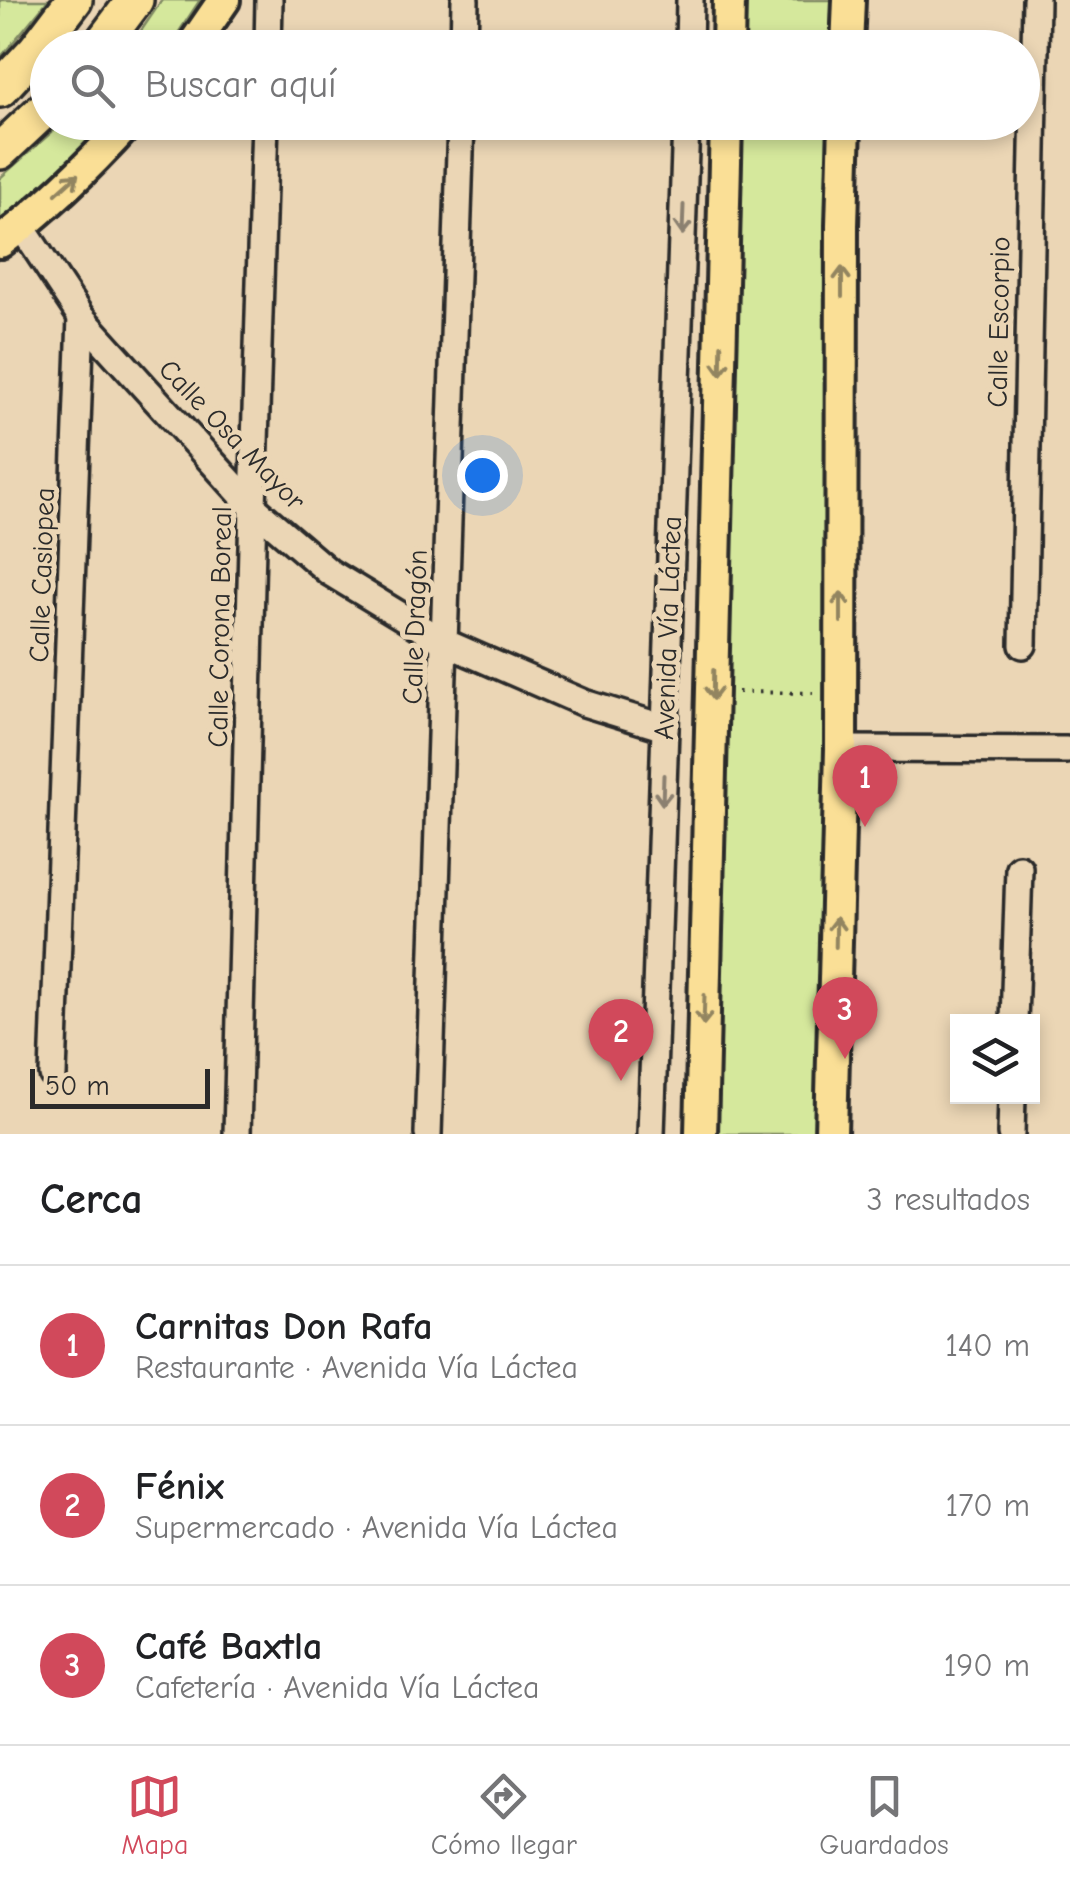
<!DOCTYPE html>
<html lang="es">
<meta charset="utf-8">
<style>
:root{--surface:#fff;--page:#f2f2f2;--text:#202124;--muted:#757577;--line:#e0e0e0;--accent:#d1495b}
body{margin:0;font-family:"Comic Neue",sans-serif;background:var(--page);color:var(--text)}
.controls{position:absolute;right:30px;bottom:30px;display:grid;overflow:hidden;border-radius:0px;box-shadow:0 5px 15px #0003}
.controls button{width:90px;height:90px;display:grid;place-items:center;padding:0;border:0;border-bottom:2px solid var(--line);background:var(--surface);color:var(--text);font:50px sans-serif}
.scale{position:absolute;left:30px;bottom:25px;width:180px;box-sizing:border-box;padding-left:10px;border:5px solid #2b2b2b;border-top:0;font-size:28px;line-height:35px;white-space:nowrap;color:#2b2b2b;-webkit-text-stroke:8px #ebd6b5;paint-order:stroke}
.you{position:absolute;left:482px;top:475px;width:35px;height:35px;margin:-25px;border:8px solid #fff;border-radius:50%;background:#1a73e8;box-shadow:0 0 0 15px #1a73e833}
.badge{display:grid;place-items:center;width:65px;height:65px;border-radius:50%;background:var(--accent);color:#fff;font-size:32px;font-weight:700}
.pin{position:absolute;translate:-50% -82px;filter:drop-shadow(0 2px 5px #0008)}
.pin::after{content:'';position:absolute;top:52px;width:35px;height:30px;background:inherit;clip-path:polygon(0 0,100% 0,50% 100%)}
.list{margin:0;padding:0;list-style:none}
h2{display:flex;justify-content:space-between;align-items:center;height:130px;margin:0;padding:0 40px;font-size:42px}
h2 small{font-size:32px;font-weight:400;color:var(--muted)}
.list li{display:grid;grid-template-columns:65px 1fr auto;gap:30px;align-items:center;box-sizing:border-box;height:160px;padding:0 40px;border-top:2px solid var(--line)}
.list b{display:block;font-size:38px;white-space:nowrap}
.list p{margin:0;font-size:32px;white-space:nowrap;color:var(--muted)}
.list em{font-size:32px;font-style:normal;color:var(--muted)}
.icon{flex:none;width:55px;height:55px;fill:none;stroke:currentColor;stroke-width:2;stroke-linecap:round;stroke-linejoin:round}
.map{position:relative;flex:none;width:1070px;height:1134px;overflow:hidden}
.search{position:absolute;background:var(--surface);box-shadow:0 5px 15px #0003;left:30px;right:30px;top:30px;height:110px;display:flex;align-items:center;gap:25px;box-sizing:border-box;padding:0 35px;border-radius:55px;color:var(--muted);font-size:38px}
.sheet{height:610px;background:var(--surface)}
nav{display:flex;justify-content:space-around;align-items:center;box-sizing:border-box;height:140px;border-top:2px solid var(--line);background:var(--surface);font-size:28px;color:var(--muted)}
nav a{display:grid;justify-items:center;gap:5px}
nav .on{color:var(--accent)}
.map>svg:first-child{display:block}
</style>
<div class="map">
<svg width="1070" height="1134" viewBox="0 0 1070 1134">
<rect width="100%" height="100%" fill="#ebd6b5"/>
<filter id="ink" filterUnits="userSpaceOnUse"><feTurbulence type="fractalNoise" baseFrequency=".01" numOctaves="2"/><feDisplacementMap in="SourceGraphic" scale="20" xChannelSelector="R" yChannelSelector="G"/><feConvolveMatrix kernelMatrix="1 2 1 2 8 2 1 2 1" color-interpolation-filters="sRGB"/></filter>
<g filter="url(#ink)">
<g fill="#d5e89c" stroke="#808a64" stroke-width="2.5">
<polygon points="0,0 48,0 0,58"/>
<polygon points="162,0 200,0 169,47 130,47"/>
<polygon points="745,0 842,0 841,47 743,48"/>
<polygon points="62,123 113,123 0,223 0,178"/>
<polygon points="741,123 840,123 822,1134 715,1134"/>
</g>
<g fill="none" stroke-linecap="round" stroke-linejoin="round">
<defs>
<g id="minor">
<polyline points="268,48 269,0"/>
<polyline points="464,48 465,0"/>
<polyline points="689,48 690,0"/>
<polyline points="21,226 81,317 253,507 329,572 444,642 584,703 665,728"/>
<polyline points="1023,645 1036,0"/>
<polyline points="841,749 1066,750"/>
<polyline points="1014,1022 1019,868"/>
<polyline points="53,1075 81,317"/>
<polyline points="237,1134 253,507 265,122"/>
<polyline points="428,1134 461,122"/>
<polyline points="651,1134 686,122"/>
<polyline points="1011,1134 1012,1096"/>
</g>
<g id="major">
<polyline points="191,48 224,0"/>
<polyline points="728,48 729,0"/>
<polyline points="847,48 849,0"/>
<path d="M0,242C47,207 90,165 129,122"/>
<polyline points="701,1134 726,122"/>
<polyline points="831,1134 841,749 842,225 845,122"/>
</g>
<g id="highway">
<polyline points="99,48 135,0"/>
<polyline points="0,89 36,50 74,0"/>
<polyline points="0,151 48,106"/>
</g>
</defs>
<use href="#minor" stroke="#2b2b2b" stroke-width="32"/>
<use href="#major" stroke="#2b2b2b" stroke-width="38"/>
<use href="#highway" stroke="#2b2b2b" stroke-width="42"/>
<polyline stroke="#2b2b2b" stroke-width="4" stroke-dasharray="2.5 8" stroke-linecap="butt" points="738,692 813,693"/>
<use href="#minor" stroke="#ebd6b5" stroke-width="25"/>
<use href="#major" stroke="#fadf96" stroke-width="30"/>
<use href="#highway" stroke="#fadf96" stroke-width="35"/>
</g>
<defs><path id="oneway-shaft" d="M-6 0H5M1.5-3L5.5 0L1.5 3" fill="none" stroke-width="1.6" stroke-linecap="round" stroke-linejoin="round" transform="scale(2.5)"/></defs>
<g stroke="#928560">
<use href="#oneway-shaft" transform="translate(67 184) rotate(-42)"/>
<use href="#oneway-shaft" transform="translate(842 282) rotate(-90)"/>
<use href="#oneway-shaft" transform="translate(721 360) rotate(91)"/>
<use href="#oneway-shaft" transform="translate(841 607) rotate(-90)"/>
<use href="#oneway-shaft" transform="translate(713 685) rotate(91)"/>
<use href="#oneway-shaft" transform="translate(836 932) rotate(-89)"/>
<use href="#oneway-shaft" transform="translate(704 1010) rotate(92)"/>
</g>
<g stroke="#8b8070">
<use href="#oneway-shaft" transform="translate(683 220) rotate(92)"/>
<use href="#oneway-shaft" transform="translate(663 790) rotate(92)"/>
</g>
</g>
<g text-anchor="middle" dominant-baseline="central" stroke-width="10" stroke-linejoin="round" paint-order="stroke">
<g font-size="28" fill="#2b2b2b" stroke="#ebd6b5">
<text transform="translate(999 322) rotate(-89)">Calle Escorpio</text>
<text transform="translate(232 435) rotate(46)">Calle Osa Mayor</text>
<text transform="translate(42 575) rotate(-88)">Calle Casiopea</text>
<text transform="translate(220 627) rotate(-89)">Calle Corona Boreal</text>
<text transform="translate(415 627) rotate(-88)">Calle Dragón</text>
<text transform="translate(668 628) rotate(-88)">Avenida Vía Láctea</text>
</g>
</g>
</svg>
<div class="controls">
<button><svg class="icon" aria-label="layers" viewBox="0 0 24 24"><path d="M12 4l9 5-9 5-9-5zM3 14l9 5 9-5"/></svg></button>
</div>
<div class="scale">50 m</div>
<div class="you"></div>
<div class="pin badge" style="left:865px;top:827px">1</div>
<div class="pin badge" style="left:621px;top:1081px">2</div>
<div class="pin badge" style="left:845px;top:1059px">3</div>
<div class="search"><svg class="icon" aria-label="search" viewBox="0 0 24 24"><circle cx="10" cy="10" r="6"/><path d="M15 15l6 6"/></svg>Buscar aquí</div>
</div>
<section class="sheet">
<h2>Cerca<small>3 resultados</small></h2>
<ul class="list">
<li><span class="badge">1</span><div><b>Carnitas Don Rafa</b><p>Restaurante · Avenida Vía Láctea</p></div><em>140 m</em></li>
<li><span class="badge">2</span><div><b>Fénix</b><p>Supermercado · Avenida Vía Láctea</p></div><em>170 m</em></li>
<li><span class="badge">3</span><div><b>Café Baxtla</b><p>Cafetería · Avenida Vía Láctea</p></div><em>190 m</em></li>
</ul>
</section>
<nav>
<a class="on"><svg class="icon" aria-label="map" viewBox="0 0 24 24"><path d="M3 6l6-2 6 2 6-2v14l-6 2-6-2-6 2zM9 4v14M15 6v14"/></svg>Mapa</a>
<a><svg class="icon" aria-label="directions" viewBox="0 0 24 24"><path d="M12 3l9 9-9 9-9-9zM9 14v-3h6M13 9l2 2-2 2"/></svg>Cómo llegar</a>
<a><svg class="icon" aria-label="saved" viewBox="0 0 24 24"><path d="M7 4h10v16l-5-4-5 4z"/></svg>Guardados</a>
</nav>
